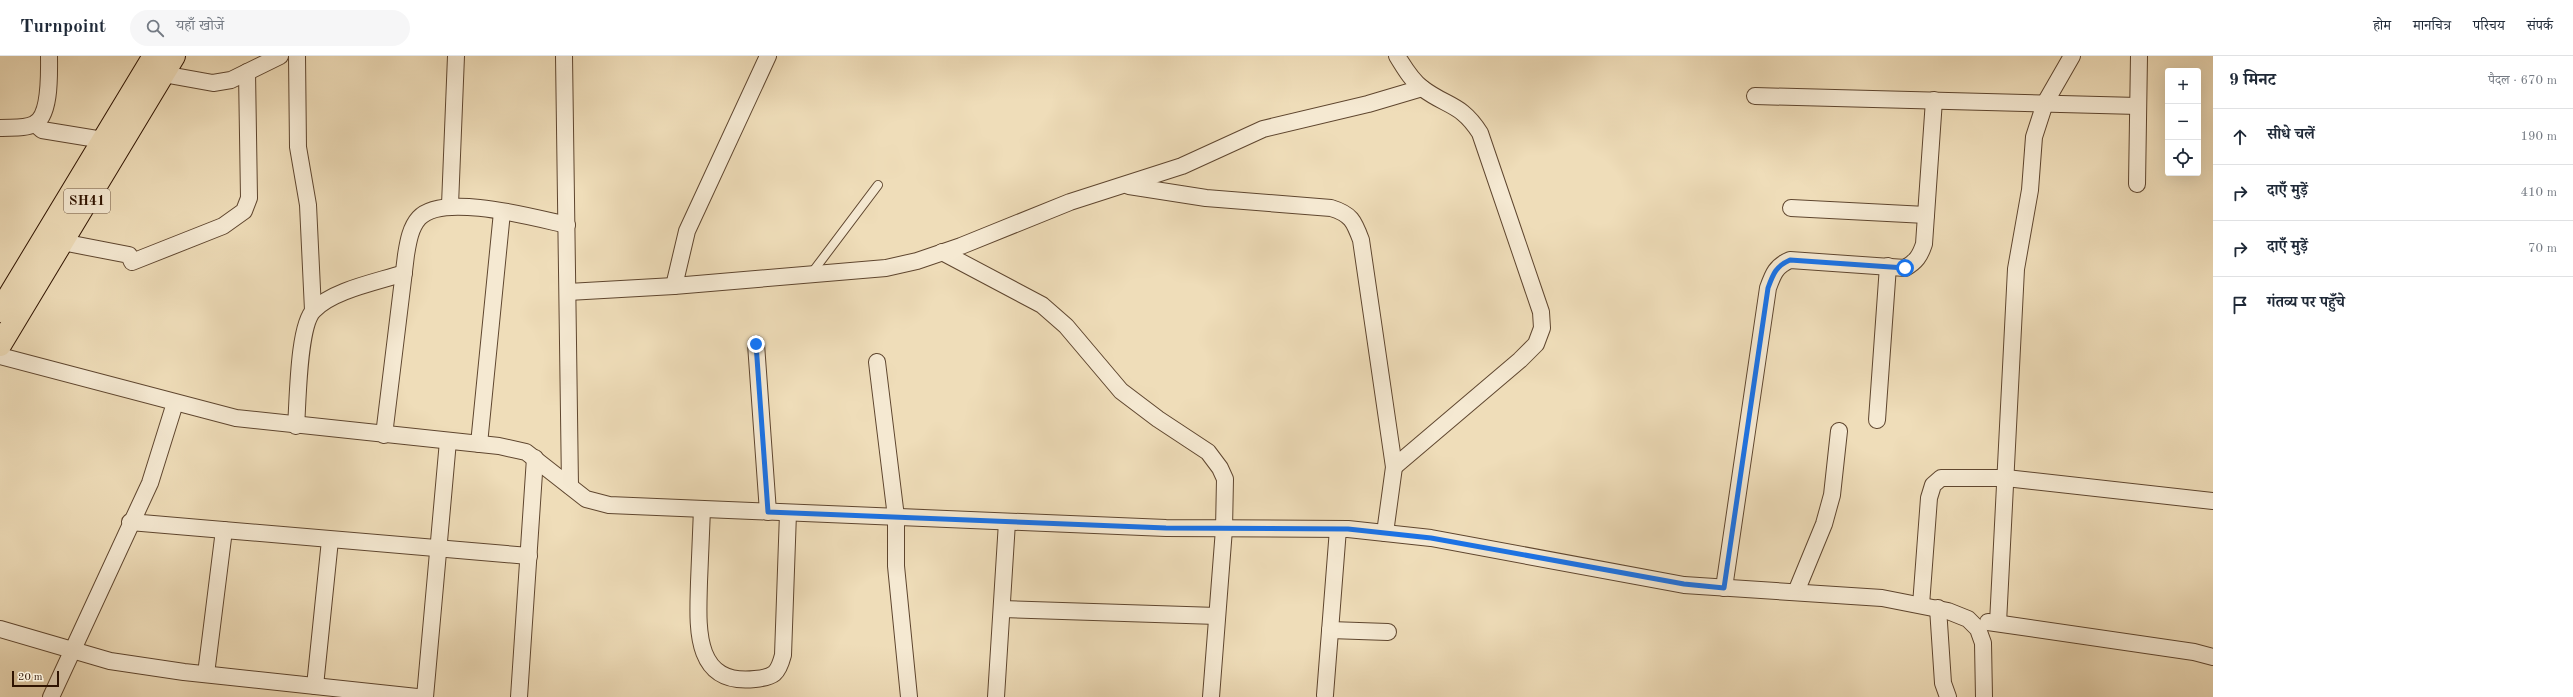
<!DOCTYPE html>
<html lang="hi">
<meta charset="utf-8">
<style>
:root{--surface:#fff;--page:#f6f6f7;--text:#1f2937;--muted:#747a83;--line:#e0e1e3}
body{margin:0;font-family:"Old Standard TT","Noto Serif Devanagari",serif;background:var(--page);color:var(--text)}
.controls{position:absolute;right:12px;top:12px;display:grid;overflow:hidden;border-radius:4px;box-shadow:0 4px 16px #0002}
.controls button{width:36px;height:36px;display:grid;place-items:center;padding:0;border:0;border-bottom:1px solid var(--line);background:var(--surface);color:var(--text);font:20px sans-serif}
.scale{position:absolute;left:12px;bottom:10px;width:47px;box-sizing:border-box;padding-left:4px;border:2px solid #2f1301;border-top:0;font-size:11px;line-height:14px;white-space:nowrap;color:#2f1301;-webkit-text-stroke:3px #f5e9d2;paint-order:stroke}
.stop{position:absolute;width:12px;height:12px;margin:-9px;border:3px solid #1a73e8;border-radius:50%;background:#fff}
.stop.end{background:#1a73e8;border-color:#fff;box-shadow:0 1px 4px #0008}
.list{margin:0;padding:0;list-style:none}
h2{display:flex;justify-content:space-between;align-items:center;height:52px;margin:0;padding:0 16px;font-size:17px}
h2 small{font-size:13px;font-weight:400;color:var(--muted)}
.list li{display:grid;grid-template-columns:26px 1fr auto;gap:12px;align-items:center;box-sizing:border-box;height:56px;padding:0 16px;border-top:1px solid var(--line)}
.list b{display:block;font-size:15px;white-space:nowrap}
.list em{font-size:13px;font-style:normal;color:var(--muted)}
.icon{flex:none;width:22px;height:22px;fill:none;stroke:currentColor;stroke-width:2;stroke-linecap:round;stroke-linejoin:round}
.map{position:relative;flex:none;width:2213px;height:641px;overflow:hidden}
header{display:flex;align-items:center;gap:24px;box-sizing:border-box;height:56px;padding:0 20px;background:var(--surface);border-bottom:1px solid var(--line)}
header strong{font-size:19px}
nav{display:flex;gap:22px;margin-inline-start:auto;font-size:14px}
.search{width:280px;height:36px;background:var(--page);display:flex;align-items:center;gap:10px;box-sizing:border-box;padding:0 14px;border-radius:22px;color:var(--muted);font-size:15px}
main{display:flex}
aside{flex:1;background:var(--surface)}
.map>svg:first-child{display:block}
</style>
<header>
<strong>Turnpoint</strong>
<div class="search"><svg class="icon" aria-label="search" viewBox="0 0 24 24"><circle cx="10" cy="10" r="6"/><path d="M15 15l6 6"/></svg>यहाँ खोजें</div>
<nav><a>होम</a><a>मानचित्र</a><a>परिचय</a><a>संपर्क</a></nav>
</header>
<main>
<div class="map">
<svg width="2213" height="641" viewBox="0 0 2213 641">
<rect width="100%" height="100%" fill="#efddb9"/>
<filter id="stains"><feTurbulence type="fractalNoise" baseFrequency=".005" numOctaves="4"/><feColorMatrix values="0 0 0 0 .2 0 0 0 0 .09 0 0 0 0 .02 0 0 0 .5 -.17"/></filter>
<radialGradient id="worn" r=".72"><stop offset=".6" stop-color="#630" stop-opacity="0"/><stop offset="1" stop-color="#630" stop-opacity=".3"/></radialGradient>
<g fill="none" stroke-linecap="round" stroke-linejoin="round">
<defs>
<polyline id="lane" points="811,218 878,129"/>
<g id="street">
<polyline points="297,0 298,91 308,149 313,254"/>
<polyline points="564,0 570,430"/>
<polyline points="163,18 213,27 231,24 280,0"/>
<polyline points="1755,40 2138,50"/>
<polyline points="35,68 42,74 103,84"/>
<path d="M0,72C10,71 25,73 34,68C51,60 49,17 49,0"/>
<polyline points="2137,128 2139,0"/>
<path d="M1129,130L1206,142L1331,152C1351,158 1354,165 1361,184L1394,411L1385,477"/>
<polyline points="450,149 456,0"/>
<polyline points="1791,152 1926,159"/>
<polyline points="62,186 129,199 132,206 223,170 244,155 249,142 247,16"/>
<polyline points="942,196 1042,249 1066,270 1121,335 1158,363 1208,396 1220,412 1225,423 1224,473 1211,641"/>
<polyline points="674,230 687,175 768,0"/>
<polyline points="568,236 674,230 886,212 917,205 961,190 1070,146 1182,110 1263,73 1368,48 1422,32"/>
<polyline points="756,288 768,456"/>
<polyline points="0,300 236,362 499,390 526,396 586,443 609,449 1166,472 1348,473 1431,482 1684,529 1882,542 1948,555 1968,563 1978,573 1983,587 1984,641"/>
<polyline points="877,306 896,461 896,510 909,641"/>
<polyline points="1877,364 1888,210"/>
<path d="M296,370C298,346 298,269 314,254C333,234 377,226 404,217"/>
<path d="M384,379L406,199C408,187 410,172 419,162C443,136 535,162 567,169"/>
<polyline points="479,388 502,156"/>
<path d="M1394,411L1520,304L1536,288L1542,272L1541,256L1480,77C1461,47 1447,51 1422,32C1411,24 1404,11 1397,0"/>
<path d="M702,453C701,478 700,502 699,526C698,569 692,630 755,623C774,621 778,618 783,599L788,457"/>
<polyline points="130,466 529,500"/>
<path d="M1724,532L1768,232C1773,218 1776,210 1790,204L1905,212C1916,206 1920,200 1924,188L1934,44"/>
<polyline points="1796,536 1824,468 1832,439 1839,375"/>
<polyline points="1921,549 1929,442 1933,429 1941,422 2006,422 2213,445"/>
<polyline points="1938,552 1943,627 1948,641"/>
<polyline points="1002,553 1217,560"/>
<polyline points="1988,566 2194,596 2213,601"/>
<polyline points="1998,567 2016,213 2030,134 2034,81 2045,47 2072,0"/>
<polyline points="0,573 110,605 184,616 417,641"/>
<polyline points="1330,574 1388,576"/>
<polyline points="206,618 224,474"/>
<polyline points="315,630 330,484"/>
<polyline points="1325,639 1338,473"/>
<polyline points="51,641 150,427 175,347"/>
<polyline points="425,641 448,385"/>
<polyline points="519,641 535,402"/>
<polyline points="996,641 1007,466"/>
</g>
<g id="primary">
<polyline points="0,255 154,0"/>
<polyline points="0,289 174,0"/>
</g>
</defs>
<use href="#lane" stroke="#5f462f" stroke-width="10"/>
<use href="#street" stroke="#5f462f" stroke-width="18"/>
<use href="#primary" stroke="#2f1301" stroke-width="24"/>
<use href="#lane" stroke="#f5e9d2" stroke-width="8"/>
<use href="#street" stroke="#f5e9d2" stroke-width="16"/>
<use href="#primary" stroke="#efddb9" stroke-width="22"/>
</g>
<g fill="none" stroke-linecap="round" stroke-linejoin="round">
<path stroke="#1a73e8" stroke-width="5" d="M756,288L768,456L1166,472L1348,473L1431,482L1684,528L1724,532L1768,232C1773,218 1776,210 1790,204L1905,212"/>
</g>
<g text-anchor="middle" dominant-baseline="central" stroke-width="3" stroke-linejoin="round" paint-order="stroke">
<rect fill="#f5e9d2" stroke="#6a5340" stroke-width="1" x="64" y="133" width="46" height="24" rx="3"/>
<g font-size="14" font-weight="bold" fill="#2f1301">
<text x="87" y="145">SH41</text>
</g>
</g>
<rect width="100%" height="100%" filter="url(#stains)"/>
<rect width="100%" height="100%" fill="url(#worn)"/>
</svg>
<div class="controls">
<button>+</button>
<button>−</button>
<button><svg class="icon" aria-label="locate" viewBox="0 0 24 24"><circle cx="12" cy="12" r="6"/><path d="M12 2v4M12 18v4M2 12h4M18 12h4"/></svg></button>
</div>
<div class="scale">20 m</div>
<div class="stop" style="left:1905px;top:212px"></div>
<div class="stop end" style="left:756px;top:288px"></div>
</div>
<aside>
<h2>9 मिनट<small>पैदल · 670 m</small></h2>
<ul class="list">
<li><svg class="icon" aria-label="ahead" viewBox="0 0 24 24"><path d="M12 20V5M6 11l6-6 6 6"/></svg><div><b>सीधे चलें</b></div><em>190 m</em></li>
<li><svg class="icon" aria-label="right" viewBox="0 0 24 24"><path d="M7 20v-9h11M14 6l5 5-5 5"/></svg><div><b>दाएँ मुड़ें</b></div><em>410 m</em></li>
<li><svg class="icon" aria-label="right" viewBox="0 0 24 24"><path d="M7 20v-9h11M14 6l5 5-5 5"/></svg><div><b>दाएँ मुड़ें</b></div><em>70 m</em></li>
<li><svg class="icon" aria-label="arrive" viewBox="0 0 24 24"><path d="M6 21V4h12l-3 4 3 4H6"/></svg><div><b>गंतव्य पर पहुँचे</b></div></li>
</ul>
</aside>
</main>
